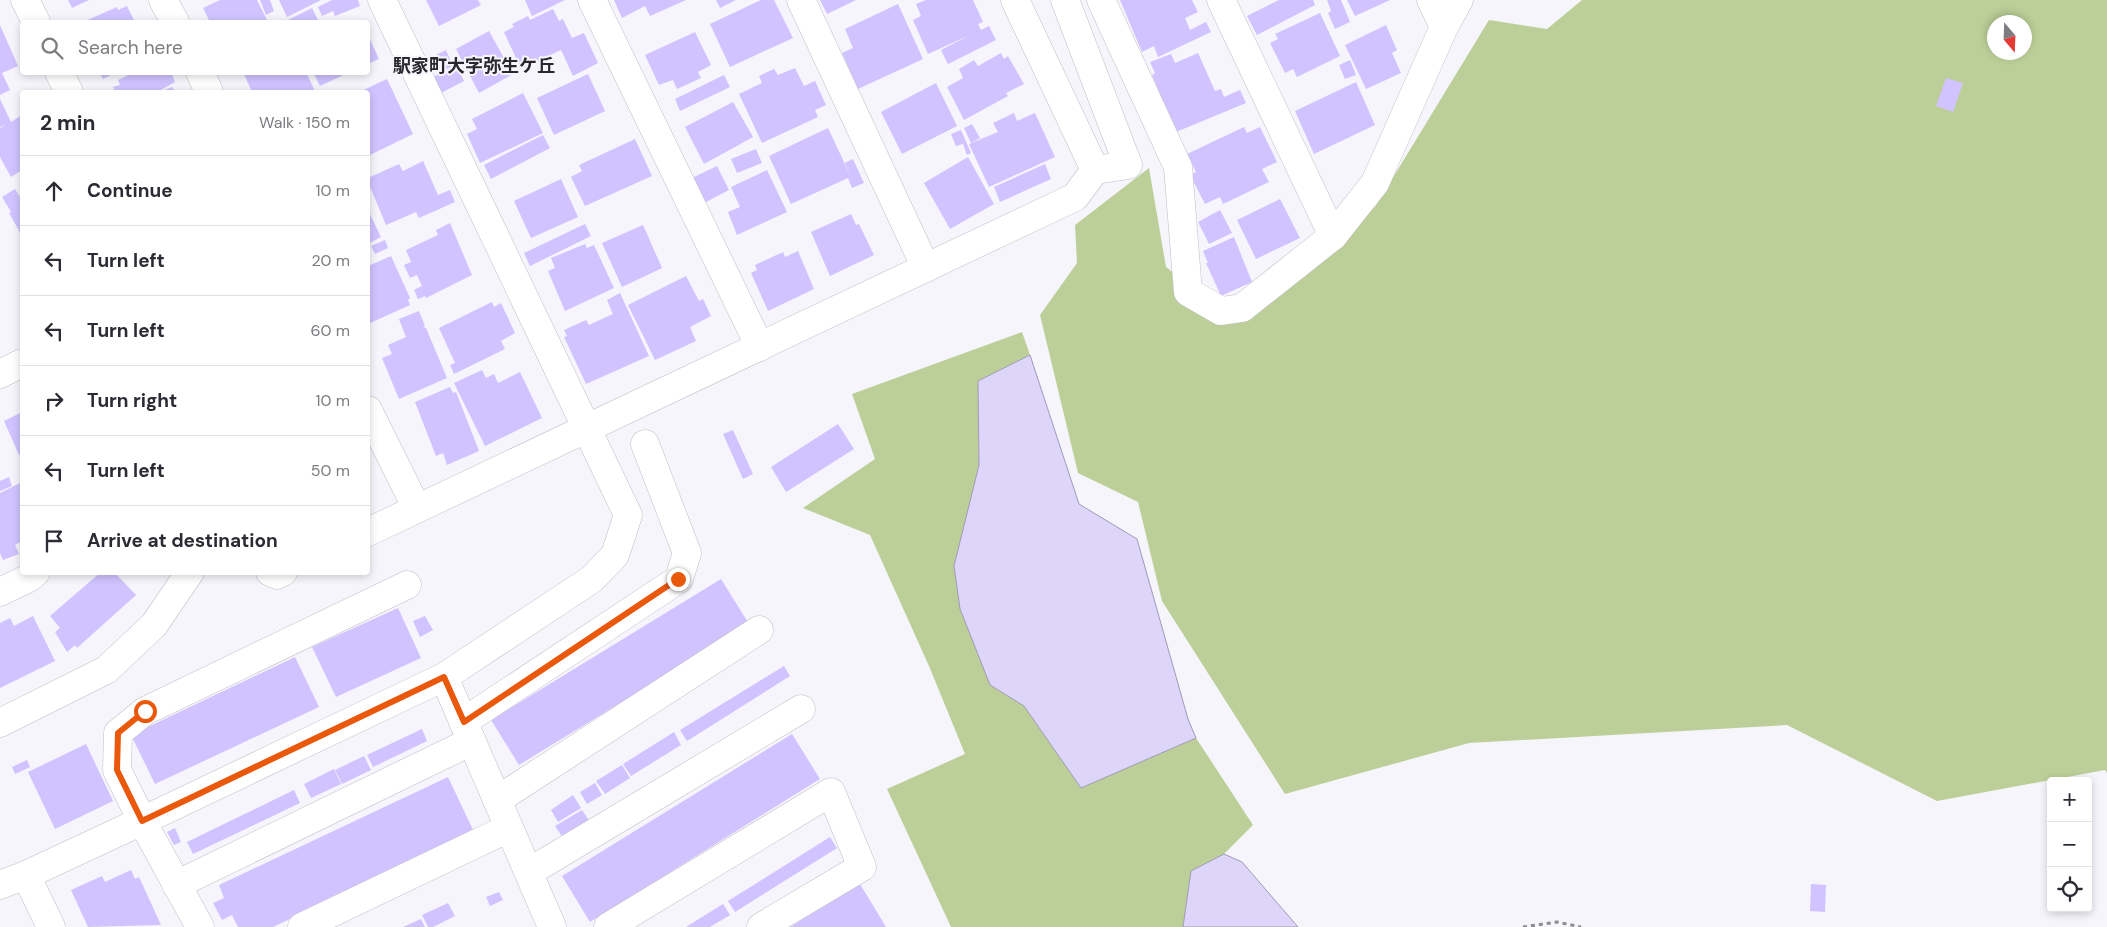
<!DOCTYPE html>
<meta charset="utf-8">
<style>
:root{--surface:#fff;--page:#f7f7f7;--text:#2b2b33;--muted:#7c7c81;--line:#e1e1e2}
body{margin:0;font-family:"DM Sans","Noto Sans JP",sans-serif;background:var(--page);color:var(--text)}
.controls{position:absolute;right:15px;bottom:15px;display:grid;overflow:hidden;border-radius:5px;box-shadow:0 2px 8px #0003}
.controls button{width:45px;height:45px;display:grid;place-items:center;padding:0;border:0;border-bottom:1px solid var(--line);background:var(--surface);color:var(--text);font:25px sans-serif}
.compass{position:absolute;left:1987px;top:15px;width:45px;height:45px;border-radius:50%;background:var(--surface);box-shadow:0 2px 8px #0003;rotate:161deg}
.stop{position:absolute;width:15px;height:15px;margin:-11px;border:4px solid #ea580c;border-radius:50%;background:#fff}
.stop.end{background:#ea580c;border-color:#fff;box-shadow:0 1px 5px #0008}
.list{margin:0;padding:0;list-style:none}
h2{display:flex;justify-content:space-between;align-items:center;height:65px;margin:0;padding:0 20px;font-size:21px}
h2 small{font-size:16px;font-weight:400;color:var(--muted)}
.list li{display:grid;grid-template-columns:32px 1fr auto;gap:15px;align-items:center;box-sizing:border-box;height:70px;padding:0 20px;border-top:1px solid var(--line)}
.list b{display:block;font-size:19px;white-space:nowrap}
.list em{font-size:16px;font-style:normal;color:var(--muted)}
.icon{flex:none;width:28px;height:28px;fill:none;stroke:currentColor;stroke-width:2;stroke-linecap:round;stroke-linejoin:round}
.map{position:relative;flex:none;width:2107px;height:927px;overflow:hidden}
.search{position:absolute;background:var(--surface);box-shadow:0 2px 8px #0003;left:20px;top:20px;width:350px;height:55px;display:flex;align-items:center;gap:12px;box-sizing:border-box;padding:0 18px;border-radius:5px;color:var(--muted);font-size:19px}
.panel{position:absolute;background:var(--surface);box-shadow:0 2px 8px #0003;left:20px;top:90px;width:350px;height:485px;border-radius:5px}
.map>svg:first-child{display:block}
</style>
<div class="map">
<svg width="2107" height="927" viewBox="0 0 2107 927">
<rect width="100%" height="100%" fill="#f6f5fc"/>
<g fill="#bccf98" fill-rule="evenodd">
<path d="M1582,0H2107V773L2105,770L1937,801L1787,725L1469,743L1285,794L1162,601L1138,502L1078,473L1040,315L1077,263L1075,225L1149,168L1166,267L1222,310L1375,207L1489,20L1547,29ZM1994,22H2024V52H1994Z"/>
<polygon points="1022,332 1030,355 978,381 979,465 954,566 990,685 1024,706 1081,787 1196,738 1253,825 1224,854 1191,871 1183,927 951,927 887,789 965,754 929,666 870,535 803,508 875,459 852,394"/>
</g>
<g fill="#ddd5fa" stroke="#a09ab5">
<polygon points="1030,355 1079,504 1137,539 1188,719 1196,738 1081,788 1024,706 990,685 960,609 954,566 979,465 978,381"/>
<polygon points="1224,854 1242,862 1298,927 1183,927 1191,871"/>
</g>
<g fill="#d0c3ff">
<polygon points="68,0 89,0 72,8"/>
<polygon points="220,0 257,0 268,22 210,22 203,8"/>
<polygon points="260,0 270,0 274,11 266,15"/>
<polygon points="279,0 321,0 287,17"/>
<polygon points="332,0 358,0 360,6 335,16 333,11 322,16 318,7"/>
<polygon points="426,0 478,0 481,5 439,26"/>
<polygon points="525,0 565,0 532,16"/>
<polygon points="614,0 686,0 650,16 645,6 622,18"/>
<polygon points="716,0 736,0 720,8"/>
<polygon points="761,0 774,0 793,38 730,67 710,24"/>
<polygon points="820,0 856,0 827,14"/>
<polygon points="926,0 973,0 983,22 978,24 981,30 989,26 996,40 948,64 941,50 970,35 928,54 913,20 921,16 916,4"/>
<polygon points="1120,0 1192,0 1198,12 1185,18 1190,30 1206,22 1211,32 1158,57 1154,46 1142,52"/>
<polygon points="1279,0 1313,0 1315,5 1257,35 1247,16"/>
<polygon points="1327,0 1341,0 1350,22 1335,29 1328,13 1331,11"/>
<polygon points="1347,0 1390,0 1355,16"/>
<polygon points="898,4 923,59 858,89 842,53 853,48 845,29"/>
<polygon points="127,6 135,22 83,22 117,7 118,10"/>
<polygon points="312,8 319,22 289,22 288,20"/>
<polygon points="553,9 559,21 563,19 572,38 584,33 598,63 573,76 561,50 521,69 504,32 514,27 512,24 528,16 530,20"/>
<polygon points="1320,13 1340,56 1297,77 1293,69 1285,73 1270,43 1278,39 1275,34"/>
<polygon points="0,25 18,66 2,73 10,90 0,95"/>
<polygon points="1386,25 1397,50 1392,53 1401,73 1366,89 1345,45"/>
<polygon points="489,31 513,74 479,93 456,49"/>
<polygon points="695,32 711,65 698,72 701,78 677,89 673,80 659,85 645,55"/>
<polygon points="368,35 379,59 368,64"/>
<polygon points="446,50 453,66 439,72 432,57"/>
<polygon points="1001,53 1004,59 1008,56 1024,84 1006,93 1008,96 964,120 947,87 963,78 959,69 974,60 978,66"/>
<polygon points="1198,53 1215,91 1221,89 1224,97 1240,90 1246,103 1176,132 1152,75 1155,73 1150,62 1171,54 1175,63"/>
<polygon points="1350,60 1356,75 1345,79 1339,65"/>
<polygon points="456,65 464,81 441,93 433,77"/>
<polygon points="795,68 804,86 815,81 826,105 815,110 818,117 762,143 739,94 762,83 759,76 774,69 778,75"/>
<polygon points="99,72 117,72 103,79"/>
<polygon points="135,72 171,72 175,82 157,92 115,92 113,87 120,85 118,80"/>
<polygon points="243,72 306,72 315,91 311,92 252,92"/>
<polygon points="313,72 350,72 320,86"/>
<polygon points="588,74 605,111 554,135 537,98"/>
<polygon points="724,75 730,87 680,111 675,99"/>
<polygon points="1946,78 1963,83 1953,112 1936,106"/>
<polygon points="387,79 413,134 368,156 368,92 359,92"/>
<polygon points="1356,82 1375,125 1314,154 1295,111"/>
<polygon points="936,83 957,126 902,154 881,112"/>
<polygon points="172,87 175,92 160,92"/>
<polygon points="523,93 543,133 480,163 467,134 477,129 472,119"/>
<polygon points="0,99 11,122 22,115 22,170 11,177 0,157 0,128 7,124 0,127"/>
<polygon points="733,102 753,137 704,164 685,127"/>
<polygon points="1014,113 1017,121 1035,113 1055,157 989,187 969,144 998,132 993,123"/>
<polygon points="972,124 980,138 971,143 964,128"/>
<polygon points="1244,127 1247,133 1260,127 1277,162 1262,169 1269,182 1223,204 1220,197 1205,204 1190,175 1196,172 1187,154"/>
<polygon points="828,128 851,177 845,163 853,159 864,183 852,188 848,178 791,204 769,156"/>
<polygon points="961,130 971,153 967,155 963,144 956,146 951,134"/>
<polygon points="543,135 550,148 491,179 484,165"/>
<polygon points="635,139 652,176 585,206 571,177 582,171 579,165"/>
<polygon points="756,149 762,163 737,173 731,159"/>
<polygon points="968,157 994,204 950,229 924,183"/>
<polygon points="423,161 438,195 450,190 455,202 419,218 416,212 386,225 368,182 368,178 399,164 403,171"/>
<polygon points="1045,164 1051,179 1000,202 994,187"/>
<polygon points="717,166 729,190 704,203 692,178"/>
<polygon points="767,170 787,212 737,235 728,212 740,207 731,187"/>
<polygon points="561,179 578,217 531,238 514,201"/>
<polygon points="15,189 22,200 22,236 9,213 11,212 2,197"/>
<polygon points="1280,199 1300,238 1256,259 1237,220"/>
<polygon points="368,210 381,237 368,244"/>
<polygon points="1220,210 1232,233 1209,244 1198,222"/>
<polygon points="851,214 856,225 859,224 874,255 830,276 811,232"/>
<polygon points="450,223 472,275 426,298 425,296 418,299 414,290 422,286 417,275 410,278 404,265 411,262 406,250 438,235 436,230"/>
<polygon points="585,224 591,236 530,266 524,253"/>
<polygon points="643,225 662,268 622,287 602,243"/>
<polygon points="1234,237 1252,282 1221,296 1206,263 1208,263 1203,251"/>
<polygon points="385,240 388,248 375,254 371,246"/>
<polygon points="585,244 587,248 594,245 614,288 565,311 548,271 555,268 551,258"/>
<polygon points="798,251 814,289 768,311 751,273 757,270 755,265 783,252 785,257"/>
<polygon points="391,256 410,298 408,300 410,305 368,324 368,266"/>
<polygon points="686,276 699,301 703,299 711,316 690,327 696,341 655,360 628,305"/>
<polygon points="620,293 649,356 586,384 564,337 567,336 564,330 586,320 589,325 613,314 607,300"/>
<polygon points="492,302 494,307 501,303 515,333 501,341 505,349 454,374 450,365 455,363 439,328"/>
<polygon points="419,311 425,326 423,327 426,328 447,378 399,399 382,358 392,354 388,345 406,337 399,319"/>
<polygon points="482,370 486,378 494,374 498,383 520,372 542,418 485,446 454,383"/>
<polygon points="450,387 453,393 456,392 479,451 447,465 443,453 436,456 415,402"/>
<polygon points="22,412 22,454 19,455 4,421"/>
<polygon points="838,424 854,449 786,492 771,467"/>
<polygon points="733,430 753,474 743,479 723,434"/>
<polygon points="9,477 12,486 0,491 0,481"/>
<polygon points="22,482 22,541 15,545 19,554 3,560 0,553 0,493"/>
<polygon points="101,572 114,572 136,595 77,648 75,645 67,652 55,632 60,628 50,616"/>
<polygon points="721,579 749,624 519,765 491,720"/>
<polygon points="398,608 421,658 336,697 312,647"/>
<polygon points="33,616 55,661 0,688 0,623 10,618 14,626"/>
<polygon points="425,616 433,630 420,637 413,621"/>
<polygon points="295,657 319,707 155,784 131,735"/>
<polygon points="784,666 790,676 687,741 680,730"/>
<polygon points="422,729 427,741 373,767 367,755"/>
<polygon points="674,732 681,745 631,776 623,764"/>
<polygon points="792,734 820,779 590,922 562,876"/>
<polygon points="86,744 113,801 55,829 28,772"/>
<polygon points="364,756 371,770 342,784 335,770"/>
<polygon points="27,760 30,767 15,774 12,767"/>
<polygon points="622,765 630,778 605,794 596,781"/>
<polygon points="334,769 341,784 311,798 304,784"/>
<polygon points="448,777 474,832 273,927 238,927 232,915 222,920 213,903 224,898 219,885"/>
<polygon points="595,783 602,795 587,804 580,792"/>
<polygon points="294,790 300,803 193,854 187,842"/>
<polygon points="573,795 581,808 558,822 551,810"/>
<polygon points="582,810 590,822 563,838 555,826"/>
<polygon points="175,828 181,842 174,845 167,832"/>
<polygon points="830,837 837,848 735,912 728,901"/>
<polygon points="131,870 135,879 139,877 161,925 88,927 71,890 102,876 105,882"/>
<polygon points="860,884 886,927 790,927"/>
<polygon points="1811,884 1826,885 1825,912 1810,911"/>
<polygon points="499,892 503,900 490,906 486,897"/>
<polygon points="448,903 455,916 433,927 428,927 422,915"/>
<polygon points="723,904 730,915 710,927 686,927"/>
<polygon points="421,919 425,927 403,927"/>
</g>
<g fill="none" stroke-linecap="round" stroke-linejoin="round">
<defs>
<g id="minor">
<polyline points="25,0 36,22"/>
<polyline points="163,0 175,22"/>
<polyline points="592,0 760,347"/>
<polyline points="801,0 926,268"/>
<polyline points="1065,0 1128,165 1095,170"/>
<polyline points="1101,0 1178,167 1188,292 1221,311 1242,308 1333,236 1375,183 1444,27 1459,0"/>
<polyline points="1221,0 1333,236"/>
<polyline points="1431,0 1444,27"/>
<polyline points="59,72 69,92"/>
<polyline points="200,72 209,92"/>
<polyline points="0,374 22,363"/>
<polyline points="368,410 417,509"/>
<polyline points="368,532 1075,197 1095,170 1015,0"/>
<polyline points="270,572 277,575 283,572"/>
<polyline points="0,592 29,578 36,572"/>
<polyline points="444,677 552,927"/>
<polyline points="463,722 679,579 687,553 645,444"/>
<polyline points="0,723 106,670 154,625 190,572"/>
<polyline points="497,800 759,630"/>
<polyline points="529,872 801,709"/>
<polyline points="26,875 51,927"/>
<polyline points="0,885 26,875 142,821 444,677 592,579 615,555 628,515 382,0"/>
<polyline points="176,885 472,741"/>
<polyline points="200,927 142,821 117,770 118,733 145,711 407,585"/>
<polyline points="302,927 509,828"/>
<polyline points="608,927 831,792 862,867 761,927"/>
</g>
</defs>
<use href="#minor" stroke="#c0bec6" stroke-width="29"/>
<polyline stroke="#8c8b90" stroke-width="3" stroke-dasharray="4 4" stroke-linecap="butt" points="1523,927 1557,922 1581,927"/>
<use href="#minor" stroke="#fff" stroke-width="28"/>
</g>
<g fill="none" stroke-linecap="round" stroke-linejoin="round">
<polyline stroke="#ea580c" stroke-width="6" points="145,711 118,733 117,770 142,821 444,677 464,722 678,579"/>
</g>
<g text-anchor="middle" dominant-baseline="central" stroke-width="4" stroke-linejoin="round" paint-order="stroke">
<g font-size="18" font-weight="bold" fill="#2a282e" stroke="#f6f5fc">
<text x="474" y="66">駅家町大字弥生ケ丘</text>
</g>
</g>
</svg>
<div class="controls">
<button>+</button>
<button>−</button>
<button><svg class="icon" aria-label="locate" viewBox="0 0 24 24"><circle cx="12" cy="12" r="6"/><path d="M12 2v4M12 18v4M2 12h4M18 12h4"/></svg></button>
</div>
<svg class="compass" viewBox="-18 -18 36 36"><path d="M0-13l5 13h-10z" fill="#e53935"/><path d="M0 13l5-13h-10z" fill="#7c7c81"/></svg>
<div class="stop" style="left:145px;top:711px"></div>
<div class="stop end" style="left:678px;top:579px"></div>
<div class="search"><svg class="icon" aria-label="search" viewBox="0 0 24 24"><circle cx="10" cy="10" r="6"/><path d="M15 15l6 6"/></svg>Search here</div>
<section class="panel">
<h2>2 min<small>Walk · 150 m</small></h2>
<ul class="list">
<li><svg class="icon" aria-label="ahead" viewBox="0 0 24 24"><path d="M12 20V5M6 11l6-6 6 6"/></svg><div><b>Continue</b></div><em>10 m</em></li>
<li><svg class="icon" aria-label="left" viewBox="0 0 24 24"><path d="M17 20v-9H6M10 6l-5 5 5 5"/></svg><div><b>Turn left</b></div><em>20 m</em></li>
<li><svg class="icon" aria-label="left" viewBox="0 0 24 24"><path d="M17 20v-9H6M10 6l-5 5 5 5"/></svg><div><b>Turn left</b></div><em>60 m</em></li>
<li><svg class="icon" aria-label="right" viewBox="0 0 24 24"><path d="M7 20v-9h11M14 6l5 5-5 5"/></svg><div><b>Turn right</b></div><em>10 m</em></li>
<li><svg class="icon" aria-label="left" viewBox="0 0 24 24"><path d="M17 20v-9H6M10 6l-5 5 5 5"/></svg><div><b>Turn left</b></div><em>50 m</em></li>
<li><svg class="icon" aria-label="arrive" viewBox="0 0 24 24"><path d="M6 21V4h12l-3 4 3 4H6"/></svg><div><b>Arrive at destination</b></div></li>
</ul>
</section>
</div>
